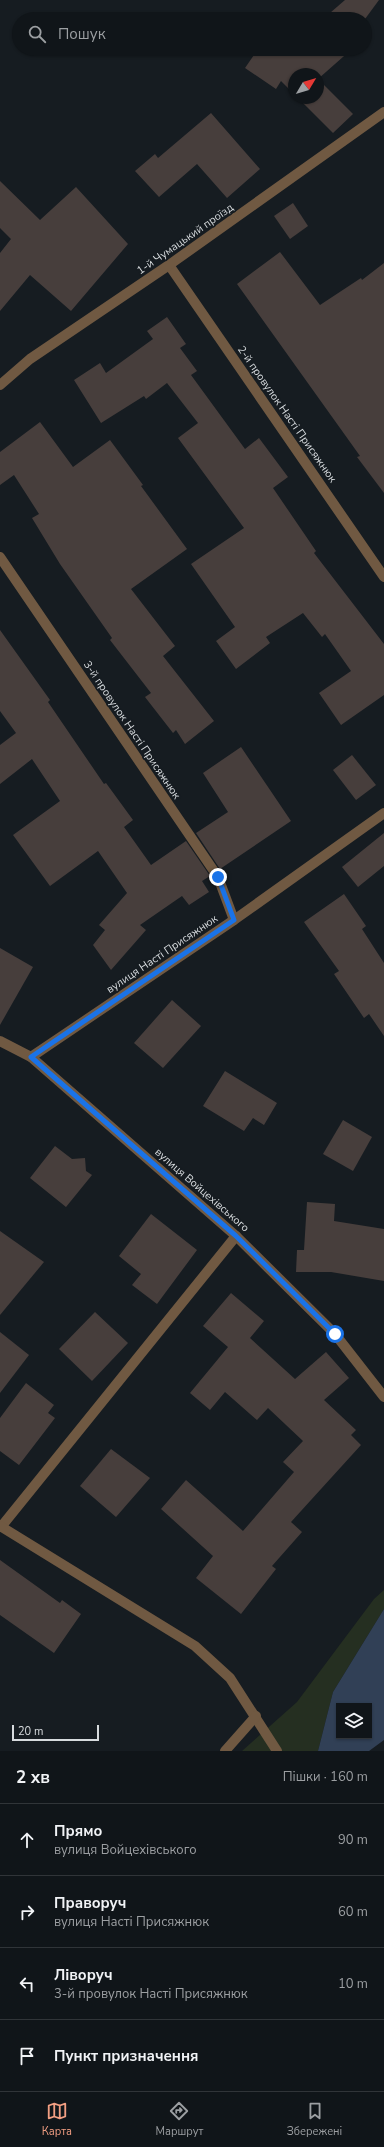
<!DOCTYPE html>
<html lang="uk">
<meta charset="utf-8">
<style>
:root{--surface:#101519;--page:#1e2226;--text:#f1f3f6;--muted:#9c9fa2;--line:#303438;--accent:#f39f83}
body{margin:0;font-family:"Nunito Sans",sans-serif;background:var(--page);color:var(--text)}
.controls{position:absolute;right:12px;bottom:12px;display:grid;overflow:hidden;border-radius:0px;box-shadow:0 1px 3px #0004}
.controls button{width:36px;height:36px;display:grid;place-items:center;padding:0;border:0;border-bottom:1px solid var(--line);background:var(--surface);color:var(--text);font:20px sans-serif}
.compass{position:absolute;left:288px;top:68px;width:36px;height:36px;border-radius:50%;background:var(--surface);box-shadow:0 1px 3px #0004;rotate:52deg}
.scale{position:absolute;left:12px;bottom:10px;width:87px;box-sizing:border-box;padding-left:4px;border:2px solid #d7dbde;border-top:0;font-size:11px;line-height:14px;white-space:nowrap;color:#d7dbde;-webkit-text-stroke:3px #161c21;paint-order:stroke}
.stop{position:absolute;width:12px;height:12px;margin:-9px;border:3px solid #1a73e8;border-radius:50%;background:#fff}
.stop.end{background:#1a73e8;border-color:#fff;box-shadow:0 1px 4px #0008}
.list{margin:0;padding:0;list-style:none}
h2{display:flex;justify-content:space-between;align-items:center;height:52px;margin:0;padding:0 16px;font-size:17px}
h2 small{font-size:13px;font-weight:400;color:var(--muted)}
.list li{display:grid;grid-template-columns:26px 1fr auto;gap:12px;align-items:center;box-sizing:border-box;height:72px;padding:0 16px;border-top:1px solid var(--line)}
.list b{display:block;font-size:15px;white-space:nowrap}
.list p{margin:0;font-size:13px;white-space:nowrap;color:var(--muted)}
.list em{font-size:13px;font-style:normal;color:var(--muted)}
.icon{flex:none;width:22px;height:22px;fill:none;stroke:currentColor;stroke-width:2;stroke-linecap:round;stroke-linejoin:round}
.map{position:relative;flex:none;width:384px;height:1751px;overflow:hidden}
.search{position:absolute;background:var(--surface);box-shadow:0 1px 3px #0004;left:12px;right:12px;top:12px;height:44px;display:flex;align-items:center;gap:10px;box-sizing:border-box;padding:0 14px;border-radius:22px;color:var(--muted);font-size:15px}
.sheet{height:340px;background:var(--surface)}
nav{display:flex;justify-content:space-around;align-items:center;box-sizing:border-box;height:56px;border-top:1px solid var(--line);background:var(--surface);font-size:11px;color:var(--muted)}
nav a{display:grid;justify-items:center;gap:2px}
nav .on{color:var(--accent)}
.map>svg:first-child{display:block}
</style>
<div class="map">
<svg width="384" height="1751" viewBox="0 0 384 1751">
<rect width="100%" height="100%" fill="#161c21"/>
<polygon fill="#252f21" points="384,1590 384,1609 333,1692 318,1751 242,1751 297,1702 374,1599"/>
<path fill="#314056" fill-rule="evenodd" d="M384,1609V1740L369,1751H318L333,1692ZM339,1706H369V1736H339Z"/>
<g fill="#473e3c">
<polygon points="345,0 379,0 365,19 323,19"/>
<polygon points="258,49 352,49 318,79 353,114 333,133 298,98 318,98 318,74 294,74 294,94 281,81 276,89 245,68"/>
<polygon points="211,113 260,169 227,198 197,164 159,197 135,171 155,154 158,158"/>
<polygon points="0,181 40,220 76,187 128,244 71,311 30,275 0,311 0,253 11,239 0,228"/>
<polygon points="293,203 308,226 290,239 274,216"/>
<polygon points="280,252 320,305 361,278 362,280 384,263 384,493 357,457 360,456 237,284"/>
<polygon points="167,317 186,344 180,348 197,371 191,375 245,449 259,438 288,477 273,488 316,551 314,553 384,644 384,695 341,725 319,693 351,671 325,634 322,637 303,613 266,637 270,643 236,669 216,641 235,627 191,564 244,528 178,438 198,423 167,383 146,399 144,396 101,423 74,380 100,363 106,373 153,339 147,331"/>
<polygon points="40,422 73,467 110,440 143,485 141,486 187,549 131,589 175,646 163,656 214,721 185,744 176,730 173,733 145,697 151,693 110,640 112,638 60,564 32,518 39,514 14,475 0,485 0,452"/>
<polygon points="0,630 50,700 48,702 104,784 106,783 133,820 124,827 151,865 186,841 210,876 202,881 209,892 189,905 182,896 140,925 146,930 111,970 93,945 105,930 99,925 127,893 98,851 50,886 13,835 60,801 32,759 0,784 0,745 16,733 0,711"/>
<polygon points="241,747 291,821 220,869 196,833 228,812 203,773"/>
<polygon points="352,755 376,785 356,800 333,770"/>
<polygon points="384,833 384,866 358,887 342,867"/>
<polygon points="344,894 366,926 362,929 384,963 384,1036 369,1014 364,1018 334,974 339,971 304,922"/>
<polygon points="0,948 33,967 0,1025"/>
<polygon points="172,1000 201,1026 163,1068 134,1043"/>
<polygon points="225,1071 277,1103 264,1125 253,1118 244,1131 203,1106"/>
<polygon points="343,1120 372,1137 353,1171 323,1154"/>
<polygon points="55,1146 72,1159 85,1158 86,1171 92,1175 66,1207 30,1178"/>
<polygon points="307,1202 335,1204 334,1221 384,1229 384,1281 331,1272 296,1272 297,1250 304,1250"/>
<polygon points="151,1214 197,1250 157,1304 132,1285 141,1274 119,1256"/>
<polygon points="0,1231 44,1262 0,1315"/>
<polygon points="231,1293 264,1321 250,1338 295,1379 326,1352 349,1378 324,1400 356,1430 351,1435 361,1445 291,1522 302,1532 272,1566 276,1569 241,1614 196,1578 213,1556 161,1509 186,1480 243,1531 294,1472 283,1462 303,1441 268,1408 257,1420 225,1392 210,1410 190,1393 228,1347 203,1326"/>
<polygon points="95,1312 128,1343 92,1381 59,1349"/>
<polygon points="0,1332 29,1355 0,1393"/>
<polygon points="26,1383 54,1405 48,1413 55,1418 19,1465 0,1451 0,1418"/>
<polygon points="111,1449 150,1478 116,1517 80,1486"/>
<polygon points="0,1560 60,1603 62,1600 81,1614 54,1653 0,1615"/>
</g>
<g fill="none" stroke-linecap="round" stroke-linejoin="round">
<polyline stroke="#705942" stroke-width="10" points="1,1527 236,1236"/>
<g stroke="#705942" stroke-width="10">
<polyline points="169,265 384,577"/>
<polyline points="0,385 30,359 169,265 384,112"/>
<polyline points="0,557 218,877 234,920"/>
<polyline points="0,1041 31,1057 236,1236 335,1334 384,1397"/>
<polyline points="31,1057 234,920 384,813"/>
<polyline points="0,1526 195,1646 230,1678 277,1751"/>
<polyline points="225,1751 256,1716"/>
</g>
</g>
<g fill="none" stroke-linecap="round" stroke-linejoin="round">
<polyline stroke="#1a73e8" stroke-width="5" points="218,877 234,920 31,1057 236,1236 335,1334"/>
</g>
<g text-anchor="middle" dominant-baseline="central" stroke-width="3.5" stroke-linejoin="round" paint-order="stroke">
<g font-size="11" fill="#d7dbde" stroke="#161c21">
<text transform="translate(185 239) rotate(-35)">1-й Чумацький проїзд</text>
<text transform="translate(287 414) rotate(55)">2-й провулок Насті Присяжнюк</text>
<text transform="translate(132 730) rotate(56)">3-й провулок Насті Присяжнюк</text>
<text transform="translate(162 954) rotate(-34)">вулиця Насті Присяжнюк</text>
<text transform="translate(202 1190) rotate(41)">вулиця Войцехівського</text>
</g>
</g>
</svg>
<div class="controls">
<button><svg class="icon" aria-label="layers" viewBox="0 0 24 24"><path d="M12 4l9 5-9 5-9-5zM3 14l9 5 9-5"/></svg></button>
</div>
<svg class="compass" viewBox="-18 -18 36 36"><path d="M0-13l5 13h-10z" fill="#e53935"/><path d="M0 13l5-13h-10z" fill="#9c9fa2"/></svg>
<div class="scale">20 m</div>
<div class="stop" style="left:335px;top:1334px"></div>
<div class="stop end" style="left:218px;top:877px"></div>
<div class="search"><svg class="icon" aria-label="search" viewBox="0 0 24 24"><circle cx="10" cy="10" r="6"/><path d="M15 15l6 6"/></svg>Пошук</div>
</div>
<section class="sheet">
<h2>2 хв<small>Пішки · 160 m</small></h2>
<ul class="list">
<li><svg class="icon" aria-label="ahead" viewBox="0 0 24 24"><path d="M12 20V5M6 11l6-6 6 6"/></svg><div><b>Прямо</b><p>вулиця Войцехівського</p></div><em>90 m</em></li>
<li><svg class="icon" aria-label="right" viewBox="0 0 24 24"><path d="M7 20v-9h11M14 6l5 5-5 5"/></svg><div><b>Праворуч</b><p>вулиця Насті Присяжнюк</p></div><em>60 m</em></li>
<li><svg class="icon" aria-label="left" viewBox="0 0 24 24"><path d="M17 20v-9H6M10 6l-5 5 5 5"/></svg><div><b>Ліворуч</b><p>3-й провулок Насті Присяжнюк</p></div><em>10 m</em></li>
<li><svg class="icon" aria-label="arrive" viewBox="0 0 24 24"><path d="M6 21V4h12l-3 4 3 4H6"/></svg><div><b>Пункт призначення</b></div></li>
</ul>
</section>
<nav>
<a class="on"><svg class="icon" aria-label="map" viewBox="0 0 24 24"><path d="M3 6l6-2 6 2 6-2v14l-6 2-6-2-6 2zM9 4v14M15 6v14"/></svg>Карта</a>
<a><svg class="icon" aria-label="directions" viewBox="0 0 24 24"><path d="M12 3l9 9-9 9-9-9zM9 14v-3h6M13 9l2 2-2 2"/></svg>Маршрут</a>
<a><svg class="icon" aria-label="saved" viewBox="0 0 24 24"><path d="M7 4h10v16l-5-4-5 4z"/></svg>Збережені</a>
</nav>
